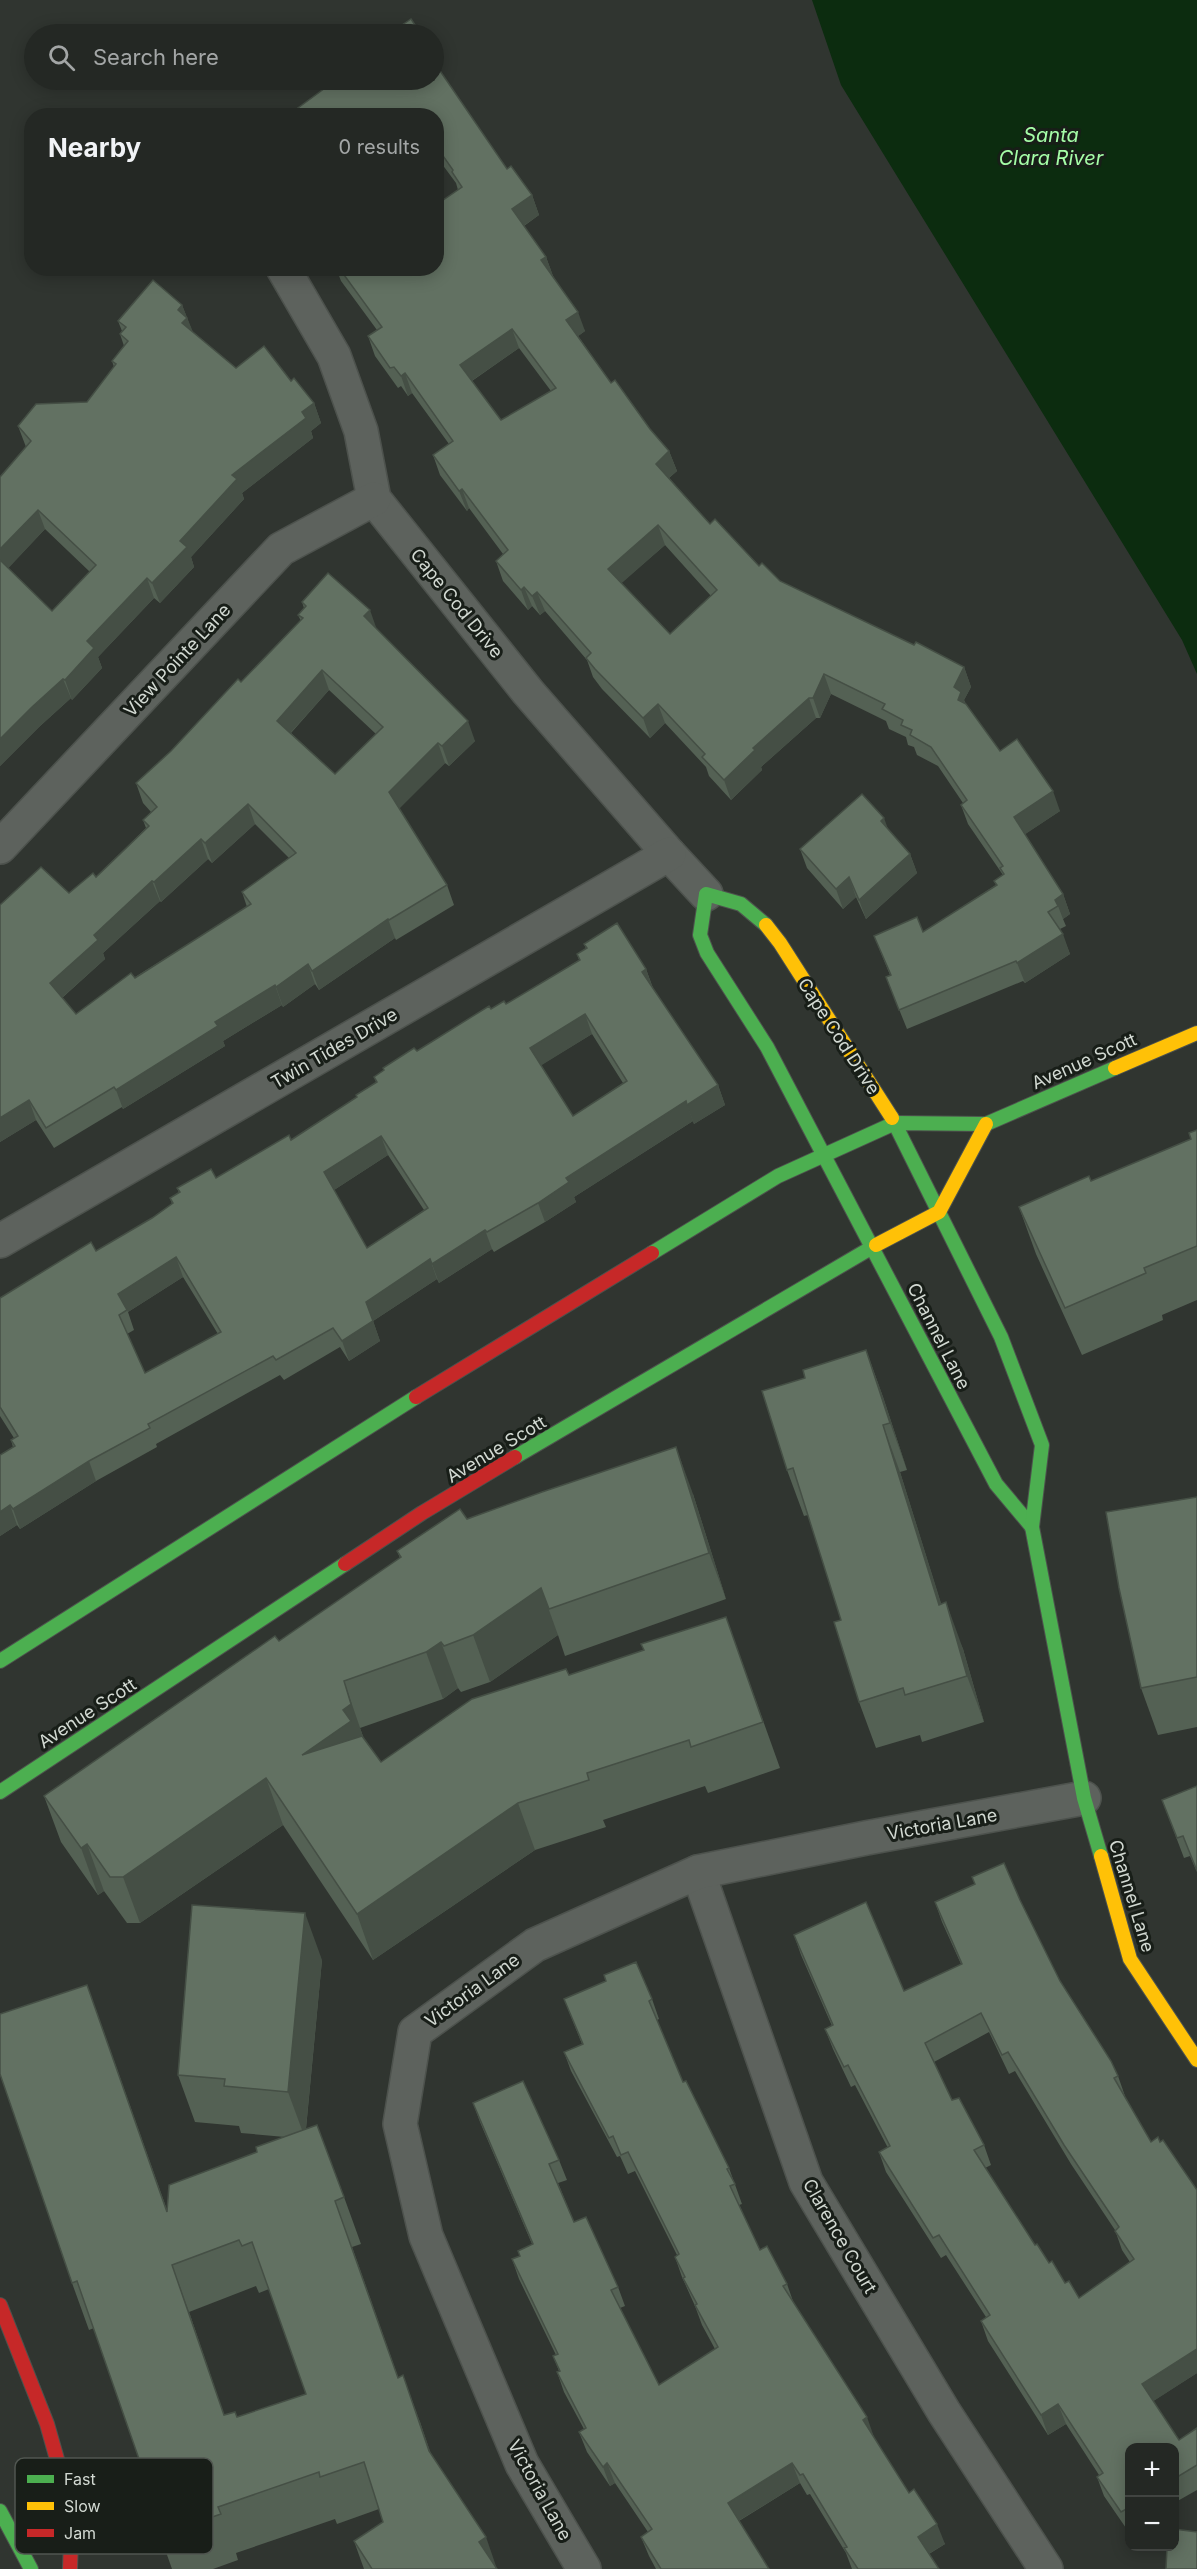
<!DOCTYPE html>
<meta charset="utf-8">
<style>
:root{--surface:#242824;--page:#303431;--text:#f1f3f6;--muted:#a3a6a6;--line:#414441}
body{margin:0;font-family:Inter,sans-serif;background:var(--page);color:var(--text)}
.controls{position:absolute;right:18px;bottom:18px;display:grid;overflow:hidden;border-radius:12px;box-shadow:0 3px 15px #0003}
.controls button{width:54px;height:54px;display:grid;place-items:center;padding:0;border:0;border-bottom:2px solid var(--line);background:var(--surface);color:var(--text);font:30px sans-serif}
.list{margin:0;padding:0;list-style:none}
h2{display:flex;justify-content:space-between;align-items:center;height:78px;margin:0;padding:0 24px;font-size:26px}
h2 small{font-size:20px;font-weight:400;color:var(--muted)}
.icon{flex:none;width:33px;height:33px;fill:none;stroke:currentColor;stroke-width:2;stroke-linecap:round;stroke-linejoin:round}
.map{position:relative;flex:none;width:1197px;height:2569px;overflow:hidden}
.search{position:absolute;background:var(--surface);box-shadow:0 3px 15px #0003;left:24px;top:24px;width:420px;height:66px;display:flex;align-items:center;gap:15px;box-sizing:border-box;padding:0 21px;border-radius:33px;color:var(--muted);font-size:22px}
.panel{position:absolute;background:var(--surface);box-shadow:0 3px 15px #0003;left:24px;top:108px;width:420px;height:168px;border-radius:24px}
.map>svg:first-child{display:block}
</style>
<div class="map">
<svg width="1197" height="2569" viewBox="0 0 1197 2569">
<rect width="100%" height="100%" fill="#303530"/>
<polygon fill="#0c2c0f" points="812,0 1197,0 1197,674 1182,640 841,85"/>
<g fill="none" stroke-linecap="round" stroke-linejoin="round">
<defs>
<g id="street">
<polyline points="283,268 334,356 361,431 374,499 528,692 669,854 706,894"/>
<polyline points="0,847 281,549 374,499"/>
<polyline points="0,1241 669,854"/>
<polyline points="698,1872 806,2182 944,2412 1046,2569"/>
<polyline points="584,2569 522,2464 426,2236 400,2124 415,2032 535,1945 698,1872 866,1838 1084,1798"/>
</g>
<g id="fast">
<polyline points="766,925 741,904 706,894 700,935 707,953 767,1047 996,1484 1032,1527"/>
<polyline points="892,1118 1001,1337 1042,1445 1032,1527 1084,1798 1101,1856"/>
<polyline points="652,1253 778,1176 895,1123 986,1124 1115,1068"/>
<polyline points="515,1457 876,1245"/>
<polyline points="0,1661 416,1397"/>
<polyline points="0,1792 345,1564"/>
<polyline points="0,2511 31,2569"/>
</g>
<g id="slow">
<polyline points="766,925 780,943 892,1118"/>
<polyline points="1115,1068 1197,1033"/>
<polyline points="876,1245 939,1212 986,1124"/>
<polyline points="1101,1856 1130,1959 1197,2060"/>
</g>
<g id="jam">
<polyline points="416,1397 652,1253"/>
<polyline points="345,1564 422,1513 515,1457"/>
<polyline points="0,2305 47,2424 72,2512 70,2569"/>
</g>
</defs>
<use href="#street" stroke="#4d524d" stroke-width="36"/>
<use href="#fast" stroke="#4d524d" stroke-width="16"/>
<use href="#slow" stroke="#4d524d" stroke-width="16"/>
<use href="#jam" stroke="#4d524d" stroke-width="16"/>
<use href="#street" stroke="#5d625d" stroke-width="33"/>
<use href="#fast" stroke="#4caf50" stroke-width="14"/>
<use href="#slow" stroke="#ffc107" stroke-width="14"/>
<use href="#jam" stroke="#c62828" stroke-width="14"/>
</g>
<g fill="#546154" fill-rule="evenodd">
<path d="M438,68L507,169L532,195L539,215L524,226L546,257L553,276L585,331L578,336L611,383L669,451L677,471L669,478L710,524L759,566L780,581L914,645L964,667L971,687L964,700L966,704L1000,751L1060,811L1025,834L1063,894L1070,914L1063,919L1066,926L1060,929L1070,954L1025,983L1023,981L907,1029L886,977L890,975L874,936L923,932L996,885L994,881L1003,875L968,824L961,805L963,803L938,766L917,755L914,747L908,745L906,737L889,729L886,721L831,694L820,718H816L761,767L762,770L731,800L709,776L706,767L665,723L650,738L602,689L593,677L587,660L545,611L540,615L532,606L528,610L503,581L496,561L503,554L469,508L467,511L440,475L433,455L449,444L412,393L408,396L401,386L398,388L375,356L368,336L377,330L341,281L336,268H436L458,190L456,183L436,156ZM519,348L551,391L501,420L472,381ZM665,545L711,596L670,634L621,583Z"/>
<path d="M182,305L192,331L236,368L291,381L314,403L321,423L311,431L313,438L242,493L244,499L191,557L194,567L160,603L154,598L98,657L102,668L72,700L71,698L39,727L0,766V477L26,447L18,426L87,402L114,367L112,361L124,346L120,334L122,331L118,321ZM45,529L90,572L52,611L8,568Z"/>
<path d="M302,602L376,629L475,741L449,766L445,763L399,808L447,885L454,905L396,940L395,938L319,990L315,984L283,1007L282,1005L223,1041L225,1046L123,1109L122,1107L54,1148L36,1120L0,1142V905L69,893L96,877L146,828L143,820L151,812L143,803L136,783L171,751L241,682L301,621L298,615L304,608ZM329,690L376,734L335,774L291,733ZM255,824L289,858L242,892L247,907L76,1014L62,998L105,959L103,953L160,901L161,902L208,859L212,863Z"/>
<polygon points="888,829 910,854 917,873 866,919 856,897 843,909 807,868 800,849"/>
<path d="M584,944L646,969L653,988L718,1085L725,1105L694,1124L693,1121L574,1197L576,1202L545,1222L494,1252L492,1249L439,1283L437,1279L373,1321L380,1341L349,1361L340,1347L284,1380L280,1375L156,1444L157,1447L96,1481L20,1529L17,1525L0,1536L13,1447L11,1440L14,1438L0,1416V1298L96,1251L152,1218L172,1204L170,1198L179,1193L177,1188L216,1178L291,1140L357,1097L376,1082L374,1077L491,1009L506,1004L579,960L577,954L586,949ZM592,1034L623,1083L573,1116L541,1065ZM388,1155L424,1210L367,1248L334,1190ZM183,1277L218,1334L145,1373L127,1334L134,1330L128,1312Z"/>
<polygon points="1197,1130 1197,1300 1162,1315 1163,1320 1082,1355 1036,1254 1019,1207 1091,1181 1191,1139"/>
<polygon points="866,1350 883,1397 907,1470 900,1472 941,1604 963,1649 984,1722 922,1742 920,1735 876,1748 859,1702 841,1620 808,1515 804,1516 787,1470 805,1378"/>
<polygon points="693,1494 726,1599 565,1656 558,1635 490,1682 461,1692 458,1688 443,1699 360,1728 364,1739 381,1762 569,1675 644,1651 726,1617 780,1768 708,1793 705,1786 603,1820 606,1827 535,1850 373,1960 283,1825 140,1923 127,1923 104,1891 98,1895 61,1842 44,1796 279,1641 400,1558 397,1551 467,1519"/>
<polygon points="1197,1497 1197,1727 1158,1735 1141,1688"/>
<polygon points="1197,1786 1197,1872 1190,1856 1184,1858 1162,1800"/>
<path d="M1020,1900L1060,1981L1118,2076L1125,2096H1124L1151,2142H1160L1197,2190V2373L1153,2401L1179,2440L1197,2428V2490L1174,2503V2448H1130V2531H1128L1104,2496L1097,2477L1099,2475L1066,2424L1048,2435L988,2341L981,2321L986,2317L946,2255L941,2258L886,2172L879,2152L888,2148L855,2085L851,2087L833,2049L825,2029L832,2026L801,1955L794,1935L904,1991L961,1964L942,1922L935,1902ZM989,2032L1009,2074L1015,2071L1071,2164L1115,2230L1122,2250L1130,2262L1079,2298L1065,2283L1035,2245L985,2168L991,2165L984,2145L952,2100L934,2062Z"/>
<path d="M322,1960L306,2129L344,2197L361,2244L352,2247L398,2377L420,2422L431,2455L497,2569H364L354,2541L383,2522L379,2509L337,2524L335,2519L236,2553L238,2560L213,2569H172L160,2535L139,2459L94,2328L89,2330L72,2283L87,1985L167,2210L257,2152L285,2137L241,2133L239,2126L195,2122L178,2075ZM256,2286L259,2293L269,2289L306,2394L238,2417L224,2415L189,2312Z"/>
<polygon points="564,1999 652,1999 659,2019 657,2020 683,2082 729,2168 742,2204 739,2205 760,2250 787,2284 794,2304 874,2437 874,2438 909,2493 945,2544 929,2554 939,2569 852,2569 846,2553 810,2494 807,2495 800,2483 739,2521 769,2569 656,2569 649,2556 641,2537 648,2532 615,2483 610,2486 587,2452 579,2432 584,2429 564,2392 557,2372 559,2371 553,2356 556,2355 519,2279 512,2259 520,2256 532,2244 480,2122 473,2103 559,2160 567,2180 558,2183 574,2222 618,2287 625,2306 620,2308 659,2385 715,2349 702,2325 695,2306 682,2277 675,2257 677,2255 635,2171 628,2174 620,2156 617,2157 571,2071 564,2052 582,2044"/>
</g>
<g fill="#454f45">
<polygon points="532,195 539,215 519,229 512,209"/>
<polygon points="546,257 553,276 541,260"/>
<polygon points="182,305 195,337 190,343 178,310"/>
<polygon points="578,312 585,331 573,340 566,320"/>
<polygon points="512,329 519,348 467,384 460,365"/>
<polygon points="405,373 412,393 408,396 401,376"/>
<polygon points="314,403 321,423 311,431 313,438 242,493 244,499 191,557 194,567 160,603 152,583 180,541 232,475 302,412"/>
<polygon points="669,451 677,471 663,483 656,464"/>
<polygon points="462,489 469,508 467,511 459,491"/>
<polygon points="38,510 45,529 2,575 0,569 0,549"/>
<polygon points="658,525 665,545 615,589 608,569"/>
<polygon points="147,578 154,598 98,657 102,668 72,700 65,680 87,641"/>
<polygon points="524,587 532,606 528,610 521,590"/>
<polygon points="537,592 545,611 540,615 532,596"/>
<polygon points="370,610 377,630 364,616"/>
<polygon points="964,667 971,687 964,700 969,712 965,719 954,687"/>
<polygon points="322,670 329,690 284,740 277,721"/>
<polygon points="824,674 831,694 820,718 813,698"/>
<polygon points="63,679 71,698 39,727 0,766 0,739 32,707"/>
<polygon points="809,698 816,718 761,767 762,770 731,800 724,780 753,748"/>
<polygon points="658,704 665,723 650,738 643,718"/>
<polygon points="468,721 475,741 449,766 442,746"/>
<polygon points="438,743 445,763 396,812 389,792"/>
<polygon points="1053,791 1060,811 1021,837 1014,817"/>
<polygon points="248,804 255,824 212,863 205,843"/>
<polygon points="884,818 891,837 881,821"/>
<polygon points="201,839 208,859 161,902 154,882"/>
<polygon points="910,854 917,873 866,919 859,900"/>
<polygon points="849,877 856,897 843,909 836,889"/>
<polygon points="152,881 160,901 103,953 105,959 57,1002 50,983 94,935"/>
<polygon points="1063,894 1070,914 1063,919 1058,906 1055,900"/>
<polygon points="388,919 395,938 319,990 312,971"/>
<polygon points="1063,934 1070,954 1025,983 1017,963"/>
<polygon points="308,964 315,984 283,1007 276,987"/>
<polygon points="646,969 653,989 642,972"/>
<polygon points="275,985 282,1005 223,1041 225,1046 123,1109 116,1090 215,1022"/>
<polygon points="585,1014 592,1034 537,1068 530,1048"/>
<polygon points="718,1085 725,1105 694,1124 687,1105"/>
<polygon points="29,1100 36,1120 0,1142 0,1118"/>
<polygon points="686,1101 693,1121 574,1197 576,1202 545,1222 538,1203 566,1178"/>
<polygon points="381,1136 388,1155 331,1192 324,1172"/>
<polygon points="485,1230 492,1249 439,1283 432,1264"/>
<polygon points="176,1257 183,1277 128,1312 118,1294"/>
<polygon points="430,1259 437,1279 373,1321 380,1341 349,1361 342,1341 366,1302"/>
<polygon points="866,1350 883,1397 907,1470 890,1423"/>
<polygon points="883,1425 900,1472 956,1651 939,1605"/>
<polygon points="676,1447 693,1494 726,1599 709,1553"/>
<polygon points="89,1461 96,1481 20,1529 13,1509"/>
<polygon points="10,1505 17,1525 0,1536 0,1512"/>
<polygon points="541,1588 558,1635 490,1682 473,1635"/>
<polygon points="946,1602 963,1649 984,1722 967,1676"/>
<polygon points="441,1642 458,1688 443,1699 426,1652"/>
<polygon points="344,1681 368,1751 302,1755 343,1710"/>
<polygon points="266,1778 283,1825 140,1923 123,1877"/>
<polygon points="518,1803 535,1850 373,1960 357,1914"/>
<polygon points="87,1844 104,1891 98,1895 81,1848"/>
<polygon points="305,1913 322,1960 305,2138 288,2092"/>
<polygon points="87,1985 104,2032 184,2259 167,2212"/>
<polygon points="172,2265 189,2312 240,2462 224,2415"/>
<polygon points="1197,2349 1197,2373 1149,2404 1142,2384"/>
<polygon points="403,2375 420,2422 446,2497 429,2451"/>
<polygon points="1058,2404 1066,2424 1048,2435 1041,2415"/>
<polygon points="867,2417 874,2437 870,2440 863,2420"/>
<polygon points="607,2463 615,2483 610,2486 603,2467"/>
<polygon points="792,2463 800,2483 735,2523 728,2503"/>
<polygon points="937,2524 945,2544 925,2556 918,2537"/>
<polygon points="486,2537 497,2569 479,2542"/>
</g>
<g fill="#627162" stroke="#454f45" stroke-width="1.5" fill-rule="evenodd">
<polygon points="411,19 421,34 375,34 376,30 390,33"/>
<path d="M434,62L507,169L511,166L532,195L512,209L546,257L541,260L578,312L566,320L611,383L615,380L650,429L669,451L656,464L710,524L715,519L759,566L762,563L780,581L914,645L916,642L964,667L954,687L961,692L958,700L966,704L1000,751L1017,739L1053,791L1014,817L1063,894L1055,900L1058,906L1048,912L1063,934L1017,963L1016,961L899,1010L886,977L891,975L874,936L917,917L923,932L997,885L994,881L1004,874L1000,868L1003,866L961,805L967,800L931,747L910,735L912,730L901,725L903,720L882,709L885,704L824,674L813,698H809L753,748L755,750L724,780L702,757L705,754L658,704L643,718L595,669L586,658L591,653L537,592L532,596L524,587L521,590L496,561L508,550L462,489L459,491L433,455L453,441L405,373L401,376L394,367L390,368L368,336L382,327L339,268H436V205L462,187L452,172L453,170L436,146V116H287L336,80H434ZM512,329L556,388L501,420L460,365ZM658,525L717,590L670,634L608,569Z"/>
<polygon points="153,280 182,305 178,310 187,318 182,323 236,368 264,346 291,381 294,378 314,403 302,412 306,418 232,475 237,479 180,541 187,547 152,583 147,578 87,641 94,648 65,680 63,679 32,707 0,739 0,560 52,611 96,565 38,510 0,549 0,477 31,441 18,426 36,404 87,402 116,364 112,361 128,341 120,334 126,327 118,321"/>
<path d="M328,573L370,610L364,616L468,721L442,746L438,743L389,792L447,885L389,920L388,919L312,971L308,964L276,987L275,985L215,1022L218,1026L116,1090L114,1087L46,1128L29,1100L0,1118V905L41,867L69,893L93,873L96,877L149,826L143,820L157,807L136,783L171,751L238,679L241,682L303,618L298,615L306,606L302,602ZM322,670L383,727L335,774L277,721ZM248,804L296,853L242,892L251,904L135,978L131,973L76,1014L50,983L98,940L94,935L152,881L154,882L201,839L205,843Z"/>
<polygon points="862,794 884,818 881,821 910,854 859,900 849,877 836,889 800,849"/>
<path d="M617,923L646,969L642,972L718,1085L687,1105L686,1101L566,1178L569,1182L538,1203L487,1232L485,1230L432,1264L430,1259L366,1302L373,1321L342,1341L333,1328L276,1360L273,1356L148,1424L150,1428L89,1461L13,1509L10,1505L0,1512V1455L15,1446L11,1440L18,1436L0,1407V1298L91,1242L96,1251L152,1218L173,1203L170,1198L180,1192L177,1188L211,1169L216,1178L289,1135L291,1140L357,1097L356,1095L377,1082L374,1077L384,1070L383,1068L414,1048L417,1051L489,1006L491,1009L504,1001L506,1004L580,960L577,954L587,948L584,944ZM585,1014L627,1081L573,1116L530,1048ZM381,1136L428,1208L367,1248L324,1172ZM176,1257L221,1332L145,1373L119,1315L127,1310L118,1294Z"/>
<polygon points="1197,1130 1197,1246 1144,1268 1146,1273 1065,1308 1019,1207 1089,1176 1091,1181 1191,1139 1189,1133"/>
<polygon points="866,1350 890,1423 883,1425 939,1605 946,1602 967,1676 905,1695 903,1688 859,1702 834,1622 841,1620 793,1468 787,1470 762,1391 805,1378 803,1370"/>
<polygon points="676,1447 709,1553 549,1609 541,1588 473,1635 444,1646 441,1642 426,1652 344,1681 351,1704 343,1710 351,1721 302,1755 362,1736 381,1762 472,1699 566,1669 569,1675 644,1650 641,1644 726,1617 763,1722 691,1747 689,1740 587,1773 589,1780 518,1803 357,1914 266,1778 123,1877 110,1877 87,1844 81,1848 44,1796 275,1636 279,1641 401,1557 397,1551 460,1509 467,1519 542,1492"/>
<polygon points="1197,1497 1197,1677 1141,1688 1119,1588 1106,1512"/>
<polygon points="1197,1786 1197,1871 1183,1836 1177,1838 1162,1800"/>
<path d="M1004,1863L1020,1900L1060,1981L1111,2061L1118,2076L1114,2078L1151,2142L1158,2137L1160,2142L1163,2140L1197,2190V2349L1142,2384L1179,2440L1197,2428V2465L1174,2479V2448H1130V2507L1121,2512L1097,2477L1103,2473L1058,2404L1041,2415L981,2321L990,2315L939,2235L933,2238L879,2152L890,2146L848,2065L844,2067L825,2029L833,2025L794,1935L866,1902L904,1991L962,1964L935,1902L975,1884L972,1877ZM981,2013L1002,2055L1008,2052L1064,2145L1119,2227L1115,2231L1134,2259L1079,2298L1069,2281L1065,2283L1052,2261L1049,2263L1037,2244L1035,2245L974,2150L984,2145L959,2098L952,2100L925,2043Z"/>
<polygon points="192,1905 305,1913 288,2092 224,2086 225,2079 178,2075"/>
<polygon points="636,1962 652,1999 649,2001 683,2082 686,2081 729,2168 727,2169 735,2184 730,2186 760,2250 767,2246 787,2284 783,2286 867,2417 863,2420 909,2493 914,2489 937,2524 918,2537 939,2569 858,2569 844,2548 847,2547 803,2474 800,2475 792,2463 728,2503 769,2569 661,2569 641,2537 652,2529 607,2463 603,2467 579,2432 586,2428 557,2372 560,2371 553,2356 558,2354 512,2259 520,2256 518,2251 533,2244 473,2103 523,2081 559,2160 549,2164 574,2222 586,2217 618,2287 611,2290 659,2385 718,2347 695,2305 697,2304 683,2278 685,2277 675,2257 679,2254 628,2152 621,2155 613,2136 609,2138 564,2052 583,2044 564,1999 606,1981 604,1975"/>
<path d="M87,1985L167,2212L169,2185L257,2152L256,2147L317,2125L344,2197L335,2201L398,2378L403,2375L429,2451L486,2537L479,2542L497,2569H372L354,2541L383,2522L364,2462L320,2477L319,2472L218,2507L221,2514L160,2535L134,2460L139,2459L77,2281L72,2283L0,2074V2014ZM239,2240L242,2246L252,2242L306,2394L237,2417L235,2412L224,2415L172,2265Z"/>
<polygon points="1174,2529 1197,2532 1197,2569 1166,2569 1167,2547 1174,2547"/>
</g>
<g text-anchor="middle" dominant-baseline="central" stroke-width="6" stroke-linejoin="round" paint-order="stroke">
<g font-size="18" fill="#d2d9d2" stroke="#181e18">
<text transform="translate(457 603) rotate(51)">Cape Cod Drive</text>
<text transform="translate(177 660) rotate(-47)">View Pointe Lane</text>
<text transform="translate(839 1036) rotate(57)">Cape Cod Drive</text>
<text transform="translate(334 1048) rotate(-30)">Twin Tides Drive</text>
<text transform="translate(1084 1061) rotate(-24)">Avenue Scott</text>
<text transform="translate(939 1336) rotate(63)">Channel Lane</text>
<text transform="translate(496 1449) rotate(-31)">Avenue Scott</text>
<text transform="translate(87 1713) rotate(-33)">Avenue Scott</text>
<text transform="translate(942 1824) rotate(-10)">Victoria Lane</text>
<text transform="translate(1132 1896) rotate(73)">Channel Lane</text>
<text transform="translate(472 1990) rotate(-36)">Victoria Lane</text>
<text transform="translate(840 2236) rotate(60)">Clarence Court</text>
<text transform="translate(540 2490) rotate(61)">Victoria Lane</text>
</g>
<g font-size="20" font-style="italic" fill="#a5fda7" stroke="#181e18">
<text x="1051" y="135">Santa<tspan x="1051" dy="23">Clara River</tspan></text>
</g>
</g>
<rect x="15" y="2458" width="198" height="96" rx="9" fill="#181e18" stroke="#505650" stroke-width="1.5"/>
<rect x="27" y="2475" width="27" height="8" fill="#4caf50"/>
<rect x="27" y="2502" width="27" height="8" fill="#ffc107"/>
<rect x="27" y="2529" width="27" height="8" fill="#c62828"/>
<g font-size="16" fill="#d2d9d2">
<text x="64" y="2485">Fast</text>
<text x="64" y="2512">Slow</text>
<text x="64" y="2539">Jam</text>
</g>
</svg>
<div class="controls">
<button>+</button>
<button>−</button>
</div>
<div class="search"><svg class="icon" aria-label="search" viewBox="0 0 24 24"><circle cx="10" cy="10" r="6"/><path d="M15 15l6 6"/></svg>Search here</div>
<section class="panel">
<h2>Nearby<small>0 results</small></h2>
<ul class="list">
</ul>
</section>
</div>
